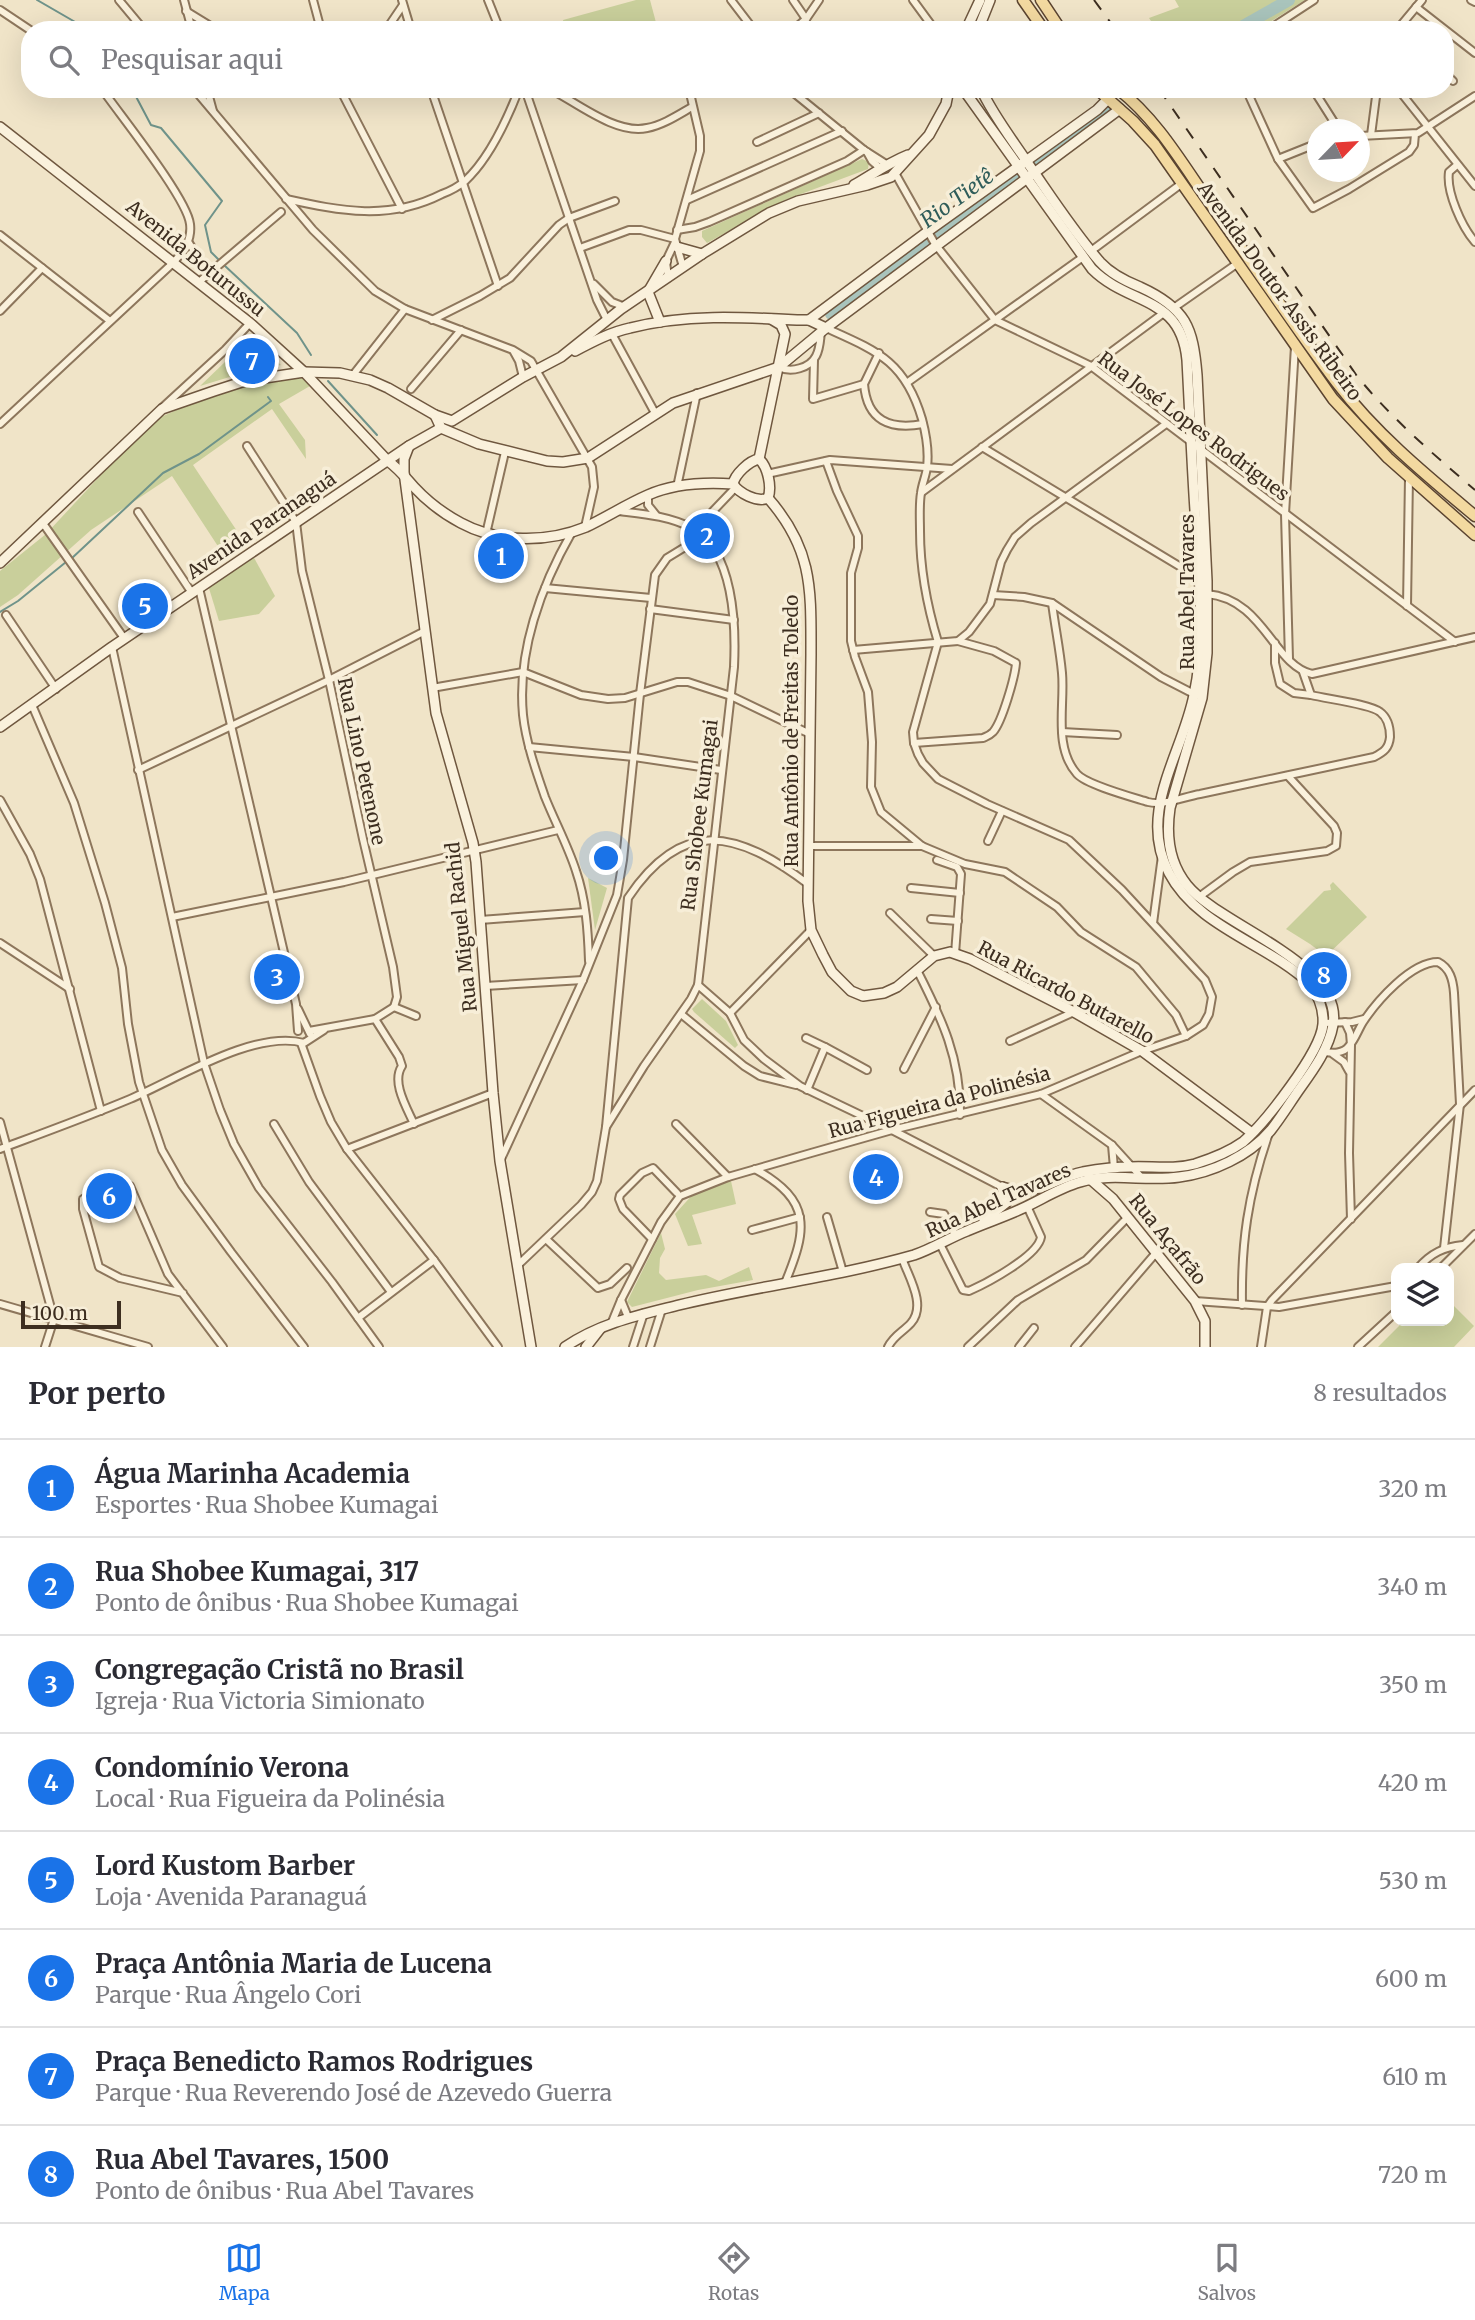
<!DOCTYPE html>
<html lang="pt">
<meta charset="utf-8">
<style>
:root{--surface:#fff;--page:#f7f7f7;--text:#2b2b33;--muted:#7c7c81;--line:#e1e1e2;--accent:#1a73e8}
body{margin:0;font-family:Merriweather,serif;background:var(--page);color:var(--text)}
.controls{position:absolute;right:21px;bottom:21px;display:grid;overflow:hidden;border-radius:14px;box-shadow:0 7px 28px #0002}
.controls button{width:63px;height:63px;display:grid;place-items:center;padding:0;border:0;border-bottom:2px solid var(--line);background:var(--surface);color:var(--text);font:35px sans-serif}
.compass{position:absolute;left:1307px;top:119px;width:63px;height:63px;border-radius:50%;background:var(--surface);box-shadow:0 7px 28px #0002;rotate:65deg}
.scale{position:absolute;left:21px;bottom:18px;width:100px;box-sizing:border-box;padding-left:7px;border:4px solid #3d2e20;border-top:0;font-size:19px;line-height:24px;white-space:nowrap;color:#3d2e20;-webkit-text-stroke:5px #f7eed8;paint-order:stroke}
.you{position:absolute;left:607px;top:859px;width:24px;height:24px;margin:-18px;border:5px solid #fff;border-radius:50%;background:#1a73e8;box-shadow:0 0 0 10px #1a73e833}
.badge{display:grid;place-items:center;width:46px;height:46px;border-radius:50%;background:var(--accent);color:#fff;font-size:23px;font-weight:700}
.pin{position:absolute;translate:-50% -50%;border:4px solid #fff;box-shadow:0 2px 7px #0006}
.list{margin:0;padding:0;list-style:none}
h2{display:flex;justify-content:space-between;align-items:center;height:91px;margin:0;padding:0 28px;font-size:30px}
h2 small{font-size:23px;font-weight:400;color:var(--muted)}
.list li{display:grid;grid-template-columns:46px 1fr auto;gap:21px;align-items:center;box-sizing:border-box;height:98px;padding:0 28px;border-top:2px solid var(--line)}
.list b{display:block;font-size:26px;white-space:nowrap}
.list p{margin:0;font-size:23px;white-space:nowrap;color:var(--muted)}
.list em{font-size:23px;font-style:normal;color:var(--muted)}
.icon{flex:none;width:38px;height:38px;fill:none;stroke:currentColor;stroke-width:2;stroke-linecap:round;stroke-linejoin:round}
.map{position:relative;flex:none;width:1475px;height:1347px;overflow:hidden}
.search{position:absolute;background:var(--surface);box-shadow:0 7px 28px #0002;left:21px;right:21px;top:21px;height:77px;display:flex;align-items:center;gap:18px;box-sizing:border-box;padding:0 24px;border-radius:28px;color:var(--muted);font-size:26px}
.sheet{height:875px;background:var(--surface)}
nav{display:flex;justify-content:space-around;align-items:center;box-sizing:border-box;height:98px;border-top:2px solid var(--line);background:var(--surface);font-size:19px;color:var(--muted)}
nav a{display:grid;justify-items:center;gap:4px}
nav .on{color:var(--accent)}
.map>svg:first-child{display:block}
</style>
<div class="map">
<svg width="1475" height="1347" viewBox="0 0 1475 1347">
<rect width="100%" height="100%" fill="#f0e4c8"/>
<g fill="#c9cf9b">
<polygon points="636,0 650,0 658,30 565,30 563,20"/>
<polygon points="1175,0 1305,0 1257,30 1157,30 1149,18 1179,7"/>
<polygon points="862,159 869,162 868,169 785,200 707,243 702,237 702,231"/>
<polygon points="251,337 281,365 246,372 200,386"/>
<polygon points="302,378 310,386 279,404 305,440 306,459 272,409 193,465 245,543 225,557 172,476 91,530 18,595 0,607 0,571 46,534 141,432 161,417 199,400 264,381"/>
<polygon points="252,554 275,596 259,614 219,621 208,585"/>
<polygon points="588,878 607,888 595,930"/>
<polygon points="1333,882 1367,917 1326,956 1310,944 1286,929 1324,891 1331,890 1330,885"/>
<polygon points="702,999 726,1021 738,1045 735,1048 694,1012 692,1009"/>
<polygon points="731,1181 736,1204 692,1215 702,1244 688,1246 675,1214 695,1192"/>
<polygon points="661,1233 665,1249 660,1258 659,1273 666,1280 706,1275 719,1281 749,1267 753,1280 698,1290 632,1307 627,1302"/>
<polygon points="1449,1301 1474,1326 1454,1347 1378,1347 1404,1321 1449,1321"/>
</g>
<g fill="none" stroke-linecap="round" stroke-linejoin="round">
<g stroke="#6f938a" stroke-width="2">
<polyline points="37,0 89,30"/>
<polyline points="132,89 151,125 161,128 222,201 205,225 211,252 220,261"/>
<polyline points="224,265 297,333 311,355"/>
<polyline points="328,381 377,435"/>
<polyline points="71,559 163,473 199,454 271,401 268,397"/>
<polyline points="0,612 18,601 66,562"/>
</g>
<g stroke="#a9c4bc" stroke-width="12">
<polyline points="1236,30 1289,0"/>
<polyline points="831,314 1106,112"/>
</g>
<defs>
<g id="street">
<polyline points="119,0 144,30"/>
<polyline points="184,0 192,30"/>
<polyline points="313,0 321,30"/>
<polyline points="402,0 411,30"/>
<polyline points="488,0 500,30"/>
<polyline points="731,0 754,30"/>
<polyline points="793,0 806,19"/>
<polyline points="913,0 935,30"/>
<polyline points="1471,0 1475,2"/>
<polyline points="1416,7 1475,53"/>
<polyline points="0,10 30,30"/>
<polyline points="186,11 217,30"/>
<polyline points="386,30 403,5"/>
<polyline points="793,30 806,19 819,0"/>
<polyline points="1268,30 1314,0"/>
<polyline points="1397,30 1422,0"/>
<polyline points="1445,73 1453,81"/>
<polyline points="194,89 313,230 375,291 405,309 513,350 531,361 592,467 594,487 585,527"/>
<polyline points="207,89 213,111"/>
<polyline points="317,89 331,93 342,91"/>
<polyline points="340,89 402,209"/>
<polyline points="431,89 498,286"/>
<polyline points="525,89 597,300 607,320"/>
<path d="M550,89C576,102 616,135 647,128C663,125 678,115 692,107"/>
<polyline points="789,89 864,150 886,164"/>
<polyline points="1246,89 1278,159 1313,208 1349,189 1409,152 1414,145 1415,134"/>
<polyline points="1313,89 1339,130"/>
<polyline points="1398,89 1475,186"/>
<polyline points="1371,135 1377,89"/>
<polyline points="1360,136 1418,133 1475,96"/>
<polyline points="757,142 819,113"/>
<polyline points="867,152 872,161 881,169"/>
<polyline points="1278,159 1318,143"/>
<path d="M1457,165L1449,172C1446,192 1462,227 1475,242"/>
<polyline points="895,173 935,244 995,320 1091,366 1455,642"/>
<path d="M286,199C341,211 389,221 442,194C450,191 458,187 465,181C490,158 507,120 519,89"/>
<polyline points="687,200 842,131"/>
<polyline points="677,230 695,227 709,222 847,161 864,150"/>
<polyline points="0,235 110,321"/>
<polyline points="189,243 208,273"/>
<polyline points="580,248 629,230 641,230 675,239"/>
<polyline points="1091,251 1181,184"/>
<polyline points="683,267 675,239 700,151 700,136 689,89"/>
<polyline points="668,278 666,261 675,242"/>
<polyline points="199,282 281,212"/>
<polyline points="594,284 612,302 625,307"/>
<polyline points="1175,307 1238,263"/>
<polyline points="0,311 42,268"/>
<polyline points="432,320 480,296 510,278 559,225 569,218 615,201"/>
<path d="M826,328C877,351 905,361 922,419C926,434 929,451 927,467C926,476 922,484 921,493C919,505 920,519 920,531C920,568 927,606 938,642"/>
<polyline points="612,334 655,413"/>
<polyline points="514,352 519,361 523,377"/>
<path d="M879,353L864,384C867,421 890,430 923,424"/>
<polyline points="814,360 813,399 864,384"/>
<path d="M779,367C791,373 810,368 816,356C820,349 820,340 821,332"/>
<polyline points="353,375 405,309"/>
<polyline points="908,382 1083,257"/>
<polyline points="411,389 461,330"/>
<polyline points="163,407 225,350 250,323"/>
<path d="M0,424L174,262C184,250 192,240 190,224C187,198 120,115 102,89"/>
<polyline points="247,446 296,522 302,571 329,680 363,839 393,967 397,997 394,1007"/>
<polyline points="982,447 1199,578"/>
<polyline points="826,461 837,491 858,536 858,548 851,573 851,641 855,657 868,692 872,742 871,787 881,812 922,846 965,864 1005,872 1057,907 1081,932 1136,967 1176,1015 1186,1036"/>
<polyline points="767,474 830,460 952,469"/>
<polyline points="677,487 697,393"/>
<polyline points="922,492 1165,312"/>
<polyline points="648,495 648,505 656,515"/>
<polyline points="138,512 192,593"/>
<polyline points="42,522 124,638"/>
<polyline points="695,530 735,488"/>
<path d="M572,532C541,586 517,652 523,715C526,743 536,771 545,797C555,822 568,846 576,871C586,900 588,931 589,961"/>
<polyline points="486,534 505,452"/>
<polyline points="199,588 296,1004 298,1031"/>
<polyline points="545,588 651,598"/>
<path d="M1207,594C1264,599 1273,665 1312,674L1475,637"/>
<polyline points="993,595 1024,597 1052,603 1161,677 1194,694"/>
<path d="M1052,603C1055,627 1060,650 1062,673C1065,705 1053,747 1077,774C1087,785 1132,797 1148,802C1164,806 1183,797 1200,794C1258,782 1316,769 1374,757C1384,752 1389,748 1390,737C1390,728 1388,718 1380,712C1370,704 1327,699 1311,695L1303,672"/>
<polyline points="1407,606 1409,477"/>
<polyline points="650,609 734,620"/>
<polyline points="6,615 56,689"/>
<polyline points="1275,643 1275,663 1280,684 1294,693 1311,695"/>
<polyline points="112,647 204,1063 220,1110 234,1144 259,1188 332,1282 379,1347"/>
<polyline points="853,650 958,641 969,632 990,604 1001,562 1007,550 1015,537 1031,523 1166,424"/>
<polyline points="1289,659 1285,514 1295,346"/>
<polyline points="432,688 523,672 581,695 608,699 625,698 677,682 688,682 731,696 810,734"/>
<polyline points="32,705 74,803 105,903 122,968 128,1024 139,1082 162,1150 182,1185 231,1252 304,1347"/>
<polyline points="1062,732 1117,735"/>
<path d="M914,743L983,738C987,736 989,736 993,732C1002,722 1015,677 1016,663L994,651L958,641"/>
<polyline points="529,747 634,757 721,770"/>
<polyline points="138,770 329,680 425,631"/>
<polyline points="0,800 30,854 40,879 101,1111"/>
<polyline points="988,841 1002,811"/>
<polyline points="808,846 922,846"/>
<polyline points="937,860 957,867 961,874 955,954"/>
<polyline points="911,888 960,893"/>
<polyline points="1199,897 1233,872 1250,862 1327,851 1336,846 1337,833 1334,826 1288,776"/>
<polyline points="890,913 934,956"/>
<polyline points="172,917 344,882 558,830"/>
<polyline points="931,919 958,921"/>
<polyline points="480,920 585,912"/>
<polyline points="1153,923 1162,856"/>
<polyline points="0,943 70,989"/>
<path d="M917,970C942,1019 961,1059 960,1115"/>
<polyline points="698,985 730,1013 744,1040 764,1059 800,1086 892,1130 1002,1187"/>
<polyline points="485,986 583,980"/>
<polyline points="394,1007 416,1016"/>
<polyline points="298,1009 310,1034"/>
<polyline points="730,1013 811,930"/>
<polyline points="681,1014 744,1066 760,1076 796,1085"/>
<path d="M375,1019L399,1057L402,1066C391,1082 407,1108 414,1124"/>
<polyline points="1345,1022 1350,1033 1351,1045 1349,1153 1351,1219"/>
<polyline points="1323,1023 1352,1022 1364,1019"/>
<polyline points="309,1031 375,1019 394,1007"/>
<polyline points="806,1038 825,1047"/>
<polyline points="1010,1041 1074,1012"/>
<polyline points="301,1043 320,1096 331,1122 347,1149 434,1260 498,1347"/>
<path d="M1324,1052C1333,1053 1343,1054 1349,1046C1355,1040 1358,1030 1363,1022C1377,1001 1411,962 1438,962C1450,968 1453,980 1454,993L1460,1104L1444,1248"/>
<polyline points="1333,1054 1344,1062 1349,1071"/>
<polyline points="904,1069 936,1007"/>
<polyline points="807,1090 825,1047 867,1070"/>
<polyline points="1041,1094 1112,1145 1142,1178"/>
<polyline points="0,1122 54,1319 45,1347"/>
<polyline points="274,1124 309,1182 391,1292"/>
<polyline points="676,1124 728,1177"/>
<path d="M606,1127L644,1066L691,999L698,985L734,667C736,625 734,551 692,528C669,516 643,514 619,511"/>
<polyline points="1112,1145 1114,1168"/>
<path d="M0,1149C43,1133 87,1117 130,1099C175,1080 255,1029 304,1043L324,1030"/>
<polyline points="347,1149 493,1093"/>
<polyline points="501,1159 583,980 617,895 623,860 640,694 655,575 667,558 703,536"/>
<path d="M755,1169C813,1201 807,1230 785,1283"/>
<polyline points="930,1212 944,1214 956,1236"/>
<polyline points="827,1217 843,1272"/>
<polyline points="752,1230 800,1217"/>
<polyline points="546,1239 598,1288 610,1284 627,1268"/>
<polyline points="652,1239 623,1209 619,1199 620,1195 642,1173 653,1168 677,1193"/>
<path d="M940,1244L963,1290L969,1291C987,1283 1038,1256 1041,1237L1027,1206"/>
<path d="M517,1266L581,1205L592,1192L597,1181L606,1127L628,898C683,816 737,831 808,884"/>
<path d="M1418,1268C1431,1253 1444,1247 1463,1245"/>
<polyline points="1441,1268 1475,1234"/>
<polyline points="183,1293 120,1278 99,1267 83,1209 83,1199 116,1183 122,1182 130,1186 168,1274 223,1347"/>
<polyline points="621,1300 628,1317"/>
<polyline points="1195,1301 1279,1307 1396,1286"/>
<polyline points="0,1304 148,1347"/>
<path d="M1242,1305C1241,1243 1248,1195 1268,1136"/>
<polyline points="358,1318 434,1260"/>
<polyline points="612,1322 621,1300 661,1222 680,1196 728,1177 811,1153 892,1130 1041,1094 1142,1051 1186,1036 1203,1025 1209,1014 1212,997 1205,980 1122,890 1069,840 987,804 938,779 923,763 918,754 914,743 913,732 938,642"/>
<polyline points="633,1347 644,1313"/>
<polyline points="650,1347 662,1309"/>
<path d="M888,1347C894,1335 903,1332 911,1323C927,1305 908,1276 902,1258"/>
<polyline points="968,1347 1018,1300 1086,1260 1127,1218"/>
<polyline points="1019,1347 1034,1328"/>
<polyline points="1075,1347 1155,1254"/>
<polyline points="1261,1347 1267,1307 1272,1300 1475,1090"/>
<polyline points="1358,1347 1396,1312"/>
</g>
<g id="secondary">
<polyline points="966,30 980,0"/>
<polyline points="978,30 990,0"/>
<path d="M963,89L1092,269C1129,306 1181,295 1187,360C1190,415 1192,470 1196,525C1199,581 1206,640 1194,695C1182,755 1137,812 1169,873C1198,928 1267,943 1310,984C1318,995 1324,1010 1323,1024C1321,1052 1265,1123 1243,1142C1229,1152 1211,1159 1195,1164C1173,1170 1152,1166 1131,1167C1115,1167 1099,1169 1083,1172C1050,1179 1038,1199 1002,1187"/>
<path d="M0,127L250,323L304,372L388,461C399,469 405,477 414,487C427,501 444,514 461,523C498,543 547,543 586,527C607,517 627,504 648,495C675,483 704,482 733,484C739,493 757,503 768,498"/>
<path d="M854,185C873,174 888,163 908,155"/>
<polyline points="677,247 702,254"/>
<polyline points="809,320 927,232 1097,110 1108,99"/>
<polyline points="660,322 648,292 666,261"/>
<path d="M575,351C592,342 611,332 630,328C685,314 741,317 797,320H809L826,328"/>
<polyline points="435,415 441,428 479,444 547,461 563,462 588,458 673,403 779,367 826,328 1120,109"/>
<polyline points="409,446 404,459 404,472 436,713 473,843 476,862 493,1093 500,1161 531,1347"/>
<polyline points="759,459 785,334 781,325 771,319"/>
<path d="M759,459C768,467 772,487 768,498"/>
<path d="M733,484C735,474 749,461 759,459"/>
<path d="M768,498C813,549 811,589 811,654L808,901L811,930L823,955L832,972L851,991L863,996L884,993L897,987L934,956L950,952L970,959L1074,1012L1142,1051L1252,1133"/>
<polyline points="0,563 162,409 214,391 245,381 304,372 340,373 370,380 388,388 435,415 452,421 523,377 561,357 621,309 702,254 769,213 798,201 867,185 891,177 929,135 946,104 949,89"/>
<polyline points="0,727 112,647 409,446 441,428"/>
<polyline points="1089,1178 1113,1199 1195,1301 1205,1321 1205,1347"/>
<polyline points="984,1220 1006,1203 1002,1187"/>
<path d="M565,1347C600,1323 639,1315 679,1305C757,1286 837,1277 914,1255C932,1249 949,1238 967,1231C985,1223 1004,1217 1021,1209C1041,1200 1059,1188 1080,1182C1112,1172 1146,1182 1179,1177C1212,1173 1249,1156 1271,1130C1282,1116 1291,1101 1301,1087C1314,1069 1329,1048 1333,1025C1344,963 1220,926 1187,885C1169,863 1166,835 1170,808L1202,698L1207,653V581L1197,375C1193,327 1186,308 1140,287C1125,281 1111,274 1100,262C1073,231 1050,195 1027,162C1011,138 993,115 981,89"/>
<polyline points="586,1347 600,1329"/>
</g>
<g id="primary">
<polyline points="1023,0 1044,30"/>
<polyline points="1041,0 1061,30"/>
<polyline points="1097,89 1133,121 1155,145 1333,399 1388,458 1475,535"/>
<path d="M1118,89C1155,118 1179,158 1205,196C1249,258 1291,322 1337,383C1376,434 1426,475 1475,516"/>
</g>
</defs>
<use href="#street" stroke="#8d765c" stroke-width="10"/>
<use href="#secondary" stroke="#6f573f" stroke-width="12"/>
<use href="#primary" stroke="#5b4430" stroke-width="13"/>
<use href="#street" stroke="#faf1dc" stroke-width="6"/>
<use href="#secondary" stroke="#faf1dc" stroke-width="9"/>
<use href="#primary" stroke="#f3d9a0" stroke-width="10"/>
<g stroke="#3d2e20" stroke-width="2" stroke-dasharray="12 12" stroke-linecap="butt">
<polyline points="1094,0 1116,30"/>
<path d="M1159,89L1357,376C1392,419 1433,454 1475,490"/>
</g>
</g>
<g text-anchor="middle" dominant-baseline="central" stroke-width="7" stroke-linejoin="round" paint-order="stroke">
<g font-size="19" fill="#3d2e20" stroke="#f7eed8">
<text transform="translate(196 258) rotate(39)">Avenida Boturussu</text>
<text transform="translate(1280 291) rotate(54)">Avenida Doutor Assis Ribeiro</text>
<text transform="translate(1194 426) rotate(37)">Rua José Lopes Rodrigues</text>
<text transform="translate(261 525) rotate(-34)">Avenida Paranaguá</text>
<text transform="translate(1187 592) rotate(-90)">Rua Abel Tavares</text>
<text transform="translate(791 731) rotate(-90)">Rua Antônio de Freitas Toledo</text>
<text transform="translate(362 761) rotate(78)">Rua Lino Petenone</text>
<text transform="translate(699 815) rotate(-83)">Rua Shobee Kumagai</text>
<text transform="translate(461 927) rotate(-96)">Rua Miguel Rachid</text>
<text transform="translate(1066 992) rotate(28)">Rua Ricardo Butarello</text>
<text transform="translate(939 1102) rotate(-15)">Rua Figueira da Polinésia</text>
<text transform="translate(998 1200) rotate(-24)">Rua Abel Tavares</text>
<text transform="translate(1168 1239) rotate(51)">Rua Açafrão</text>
</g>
<g font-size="21" font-style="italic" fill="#2f5d5a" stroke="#f7eed8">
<text transform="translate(957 198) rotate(-36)">Rio Tietê</text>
</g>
</g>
</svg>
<div class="controls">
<button><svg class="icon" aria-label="layers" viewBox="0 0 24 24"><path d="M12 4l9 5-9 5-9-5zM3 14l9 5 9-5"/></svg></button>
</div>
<svg class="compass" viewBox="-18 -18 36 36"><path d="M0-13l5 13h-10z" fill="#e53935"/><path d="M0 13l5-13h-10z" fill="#7c7c81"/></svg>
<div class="scale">100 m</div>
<div class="you"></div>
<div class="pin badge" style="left:501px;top:556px">1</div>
<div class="pin badge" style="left:707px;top:536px">2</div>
<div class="pin badge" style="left:277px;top:977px">3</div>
<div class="pin badge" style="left:876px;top:1177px">4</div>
<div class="pin badge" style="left:145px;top:606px">5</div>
<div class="pin badge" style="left:109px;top:1196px">6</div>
<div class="pin badge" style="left:252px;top:361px">7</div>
<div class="pin badge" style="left:1324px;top:975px">8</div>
<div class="search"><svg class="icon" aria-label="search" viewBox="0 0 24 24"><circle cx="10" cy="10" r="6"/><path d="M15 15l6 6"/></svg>Pesquisar aqui</div>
</div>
<section class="sheet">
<h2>Por perto<small>8 resultados</small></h2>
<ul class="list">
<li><span class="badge">1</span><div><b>Água Marinha Academia</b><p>Esportes · Rua Shobee Kumagai</p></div><em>320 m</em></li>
<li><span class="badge">2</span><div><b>Rua Shobee Kumagai, 317</b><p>Ponto de ônibus · Rua Shobee Kumagai</p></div><em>340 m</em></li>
<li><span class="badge">3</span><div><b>Congregação Cristã no Brasil</b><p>Igreja · Rua Victoria Simionato</p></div><em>350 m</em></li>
<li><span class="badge">4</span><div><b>Condomínio Verona</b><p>Local · Rua Figueira da Polinésia</p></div><em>420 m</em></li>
<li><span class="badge">5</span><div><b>Lord Kustom Barber</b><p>Loja · Avenida Paranaguá</p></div><em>530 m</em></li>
<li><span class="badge">6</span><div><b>Praça Antônia Maria de Lucena</b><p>Parque · Rua Ângelo Cori</p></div><em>600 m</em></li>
<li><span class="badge">7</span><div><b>Praça Benedicto Ramos Rodrigues</b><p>Parque · Rua Reverendo José de Azevedo Guerra</p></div><em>610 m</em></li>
<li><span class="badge">8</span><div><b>Rua Abel Tavares, 1500</b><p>Ponto de ônibus · Rua Abel Tavares</p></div><em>720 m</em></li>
</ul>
</section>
<nav>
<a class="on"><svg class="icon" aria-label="map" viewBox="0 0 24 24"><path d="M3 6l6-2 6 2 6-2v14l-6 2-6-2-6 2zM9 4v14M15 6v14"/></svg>Mapa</a>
<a><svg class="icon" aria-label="directions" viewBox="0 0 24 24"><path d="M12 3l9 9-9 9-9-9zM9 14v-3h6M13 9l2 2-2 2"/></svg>Rotas</a>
<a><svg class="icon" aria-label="saved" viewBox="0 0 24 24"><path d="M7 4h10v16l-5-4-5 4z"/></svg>Salvos</a>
</nav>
